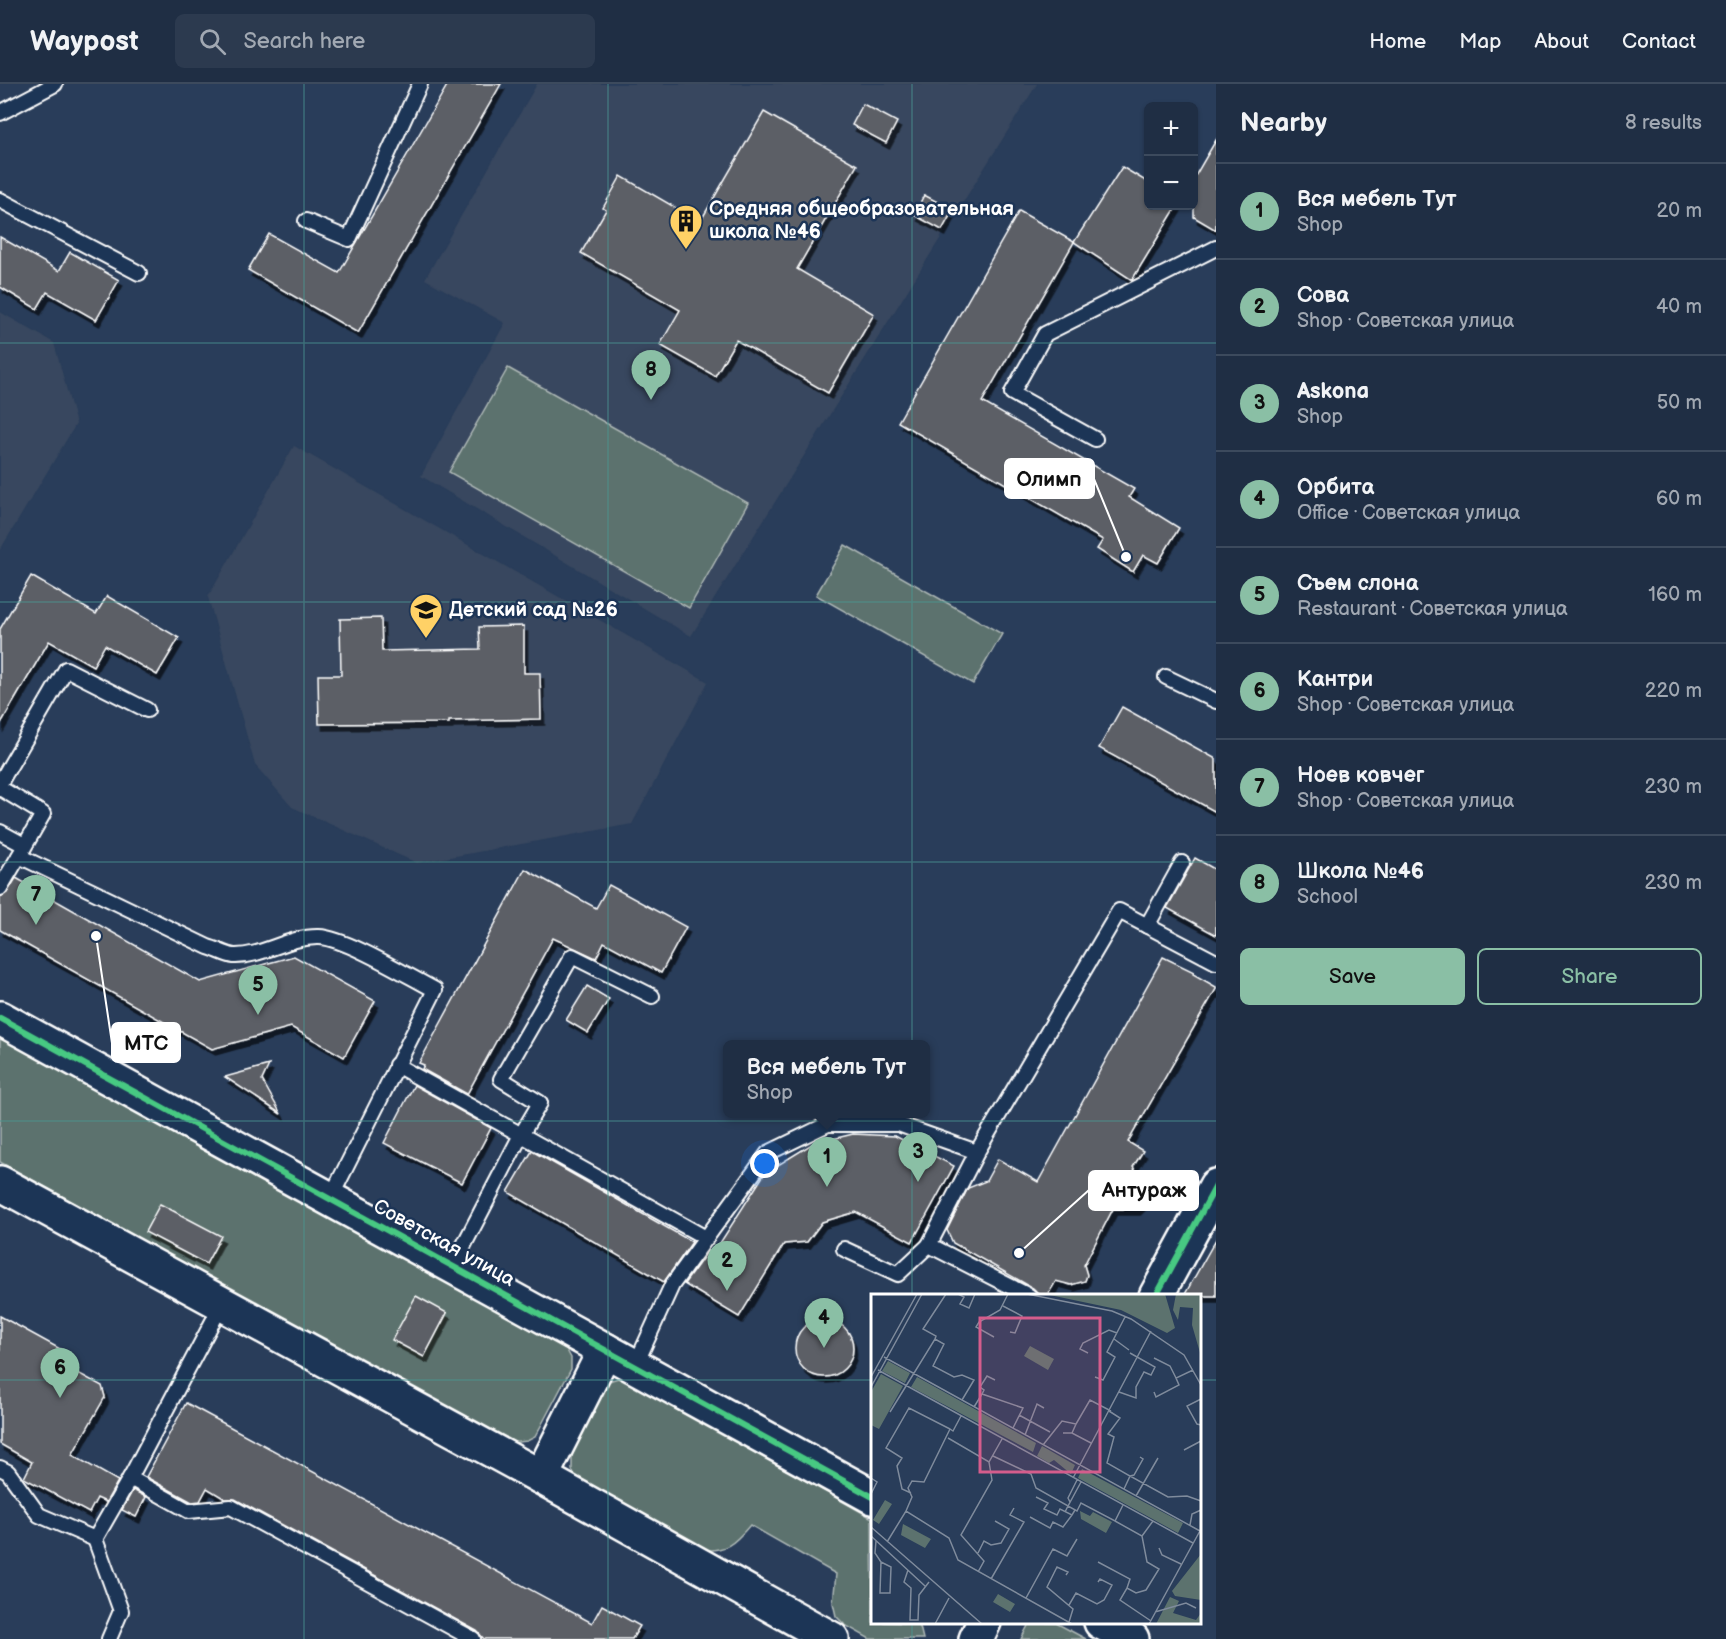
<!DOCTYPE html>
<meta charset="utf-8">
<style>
:root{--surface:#1f2e44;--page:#2c3a4f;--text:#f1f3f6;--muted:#a1a8b2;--line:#3c4a5d;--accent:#8abfa5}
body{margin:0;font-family:"Balsamiq Sans",sans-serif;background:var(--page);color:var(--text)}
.controls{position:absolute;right:18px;top:18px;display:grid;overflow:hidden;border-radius:9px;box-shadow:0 2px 4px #0004}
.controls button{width:54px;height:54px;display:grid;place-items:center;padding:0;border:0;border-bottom:2px solid var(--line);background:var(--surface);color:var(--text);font:30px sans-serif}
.you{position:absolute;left:765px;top:1080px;width:21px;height:21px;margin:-15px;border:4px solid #fff;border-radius:50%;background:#1a73e8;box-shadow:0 0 0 9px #1a73e833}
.badge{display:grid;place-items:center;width:39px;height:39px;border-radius:50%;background:var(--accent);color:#111;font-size:20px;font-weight:700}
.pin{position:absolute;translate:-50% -50px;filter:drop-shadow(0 2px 3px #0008)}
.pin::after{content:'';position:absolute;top:32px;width:21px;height:18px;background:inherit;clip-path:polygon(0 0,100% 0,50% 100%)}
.popup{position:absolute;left:723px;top:956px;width:207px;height:78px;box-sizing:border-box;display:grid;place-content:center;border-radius:9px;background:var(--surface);filter:drop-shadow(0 2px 4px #0005);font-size:20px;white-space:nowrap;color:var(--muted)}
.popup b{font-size:22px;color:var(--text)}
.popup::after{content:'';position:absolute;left:50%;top:100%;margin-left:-12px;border:12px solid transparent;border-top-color:var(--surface)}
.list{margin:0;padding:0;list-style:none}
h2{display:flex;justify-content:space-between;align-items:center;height:78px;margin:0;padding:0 24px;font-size:26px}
h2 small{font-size:20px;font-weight:400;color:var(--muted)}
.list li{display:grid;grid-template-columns:39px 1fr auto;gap:18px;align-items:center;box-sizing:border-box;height:96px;padding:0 24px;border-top:2px solid var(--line)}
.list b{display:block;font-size:22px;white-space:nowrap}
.list p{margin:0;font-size:20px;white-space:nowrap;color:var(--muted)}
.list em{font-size:20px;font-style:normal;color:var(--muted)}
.actions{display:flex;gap:12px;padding:18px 24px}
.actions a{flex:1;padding:14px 0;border:2px solid var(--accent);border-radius:9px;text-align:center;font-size:21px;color:var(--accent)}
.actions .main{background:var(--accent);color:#111}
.icon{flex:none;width:33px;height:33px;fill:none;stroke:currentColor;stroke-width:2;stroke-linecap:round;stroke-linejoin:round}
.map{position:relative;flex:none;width:1216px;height:1555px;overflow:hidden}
header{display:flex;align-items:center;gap:36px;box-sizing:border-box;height:84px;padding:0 30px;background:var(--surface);border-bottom:2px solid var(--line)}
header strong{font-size:28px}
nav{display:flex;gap:33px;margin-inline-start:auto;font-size:21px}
.search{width:420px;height:54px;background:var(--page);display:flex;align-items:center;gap:15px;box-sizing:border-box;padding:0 21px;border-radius:9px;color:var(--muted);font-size:22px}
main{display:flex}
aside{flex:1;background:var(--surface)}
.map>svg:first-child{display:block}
</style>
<header>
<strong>Waypost</strong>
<div class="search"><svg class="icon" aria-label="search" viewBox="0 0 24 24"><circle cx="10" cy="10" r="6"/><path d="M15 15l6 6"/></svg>Search here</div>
<nav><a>Home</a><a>Map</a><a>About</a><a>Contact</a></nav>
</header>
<main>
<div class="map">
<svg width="1216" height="1555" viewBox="0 0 1216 1555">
<defs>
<filter id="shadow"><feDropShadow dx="3.5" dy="6" stdDeviation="0" flood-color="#0009"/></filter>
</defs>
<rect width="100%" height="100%" fill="#293d5a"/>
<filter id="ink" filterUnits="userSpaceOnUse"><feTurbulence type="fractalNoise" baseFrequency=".0167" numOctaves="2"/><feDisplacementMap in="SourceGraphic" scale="12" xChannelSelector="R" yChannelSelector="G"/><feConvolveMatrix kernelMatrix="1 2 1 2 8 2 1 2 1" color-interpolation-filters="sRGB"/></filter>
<g filter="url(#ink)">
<g fill="#38475e">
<polygon points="537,0 1037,0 691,552 421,392 505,239 425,195"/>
<polygon points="0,228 54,259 76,340 0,466"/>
<polygon points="294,362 708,598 632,740 417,779 292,723 255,681 208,513"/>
</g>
<g fill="#5c726e" stroke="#aeb8b6" stroke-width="1.5">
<polygon points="508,284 748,419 689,524 449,388"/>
<polygon points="845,461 1002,550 973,600 816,511"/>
<polygon points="0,949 564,1261 571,1274 571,1285 535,1353 527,1357 510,1359 0,1078"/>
<path d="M618,1294L625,1295L872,1434L873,1538L919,1539L923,1555H870L845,1541L836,1532L833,1519L836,1490L750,1441C734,1460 726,1468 699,1466L579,1398L572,1386V1370L606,1301L609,1297Z"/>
<polygon points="1030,1538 1056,1539 1086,1555 1021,1555"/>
</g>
<g fill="#5b5e66" stroke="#fff" stroke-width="1.5" filter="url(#shadow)">
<polygon points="448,0 501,0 358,249 248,186 269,150 339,189"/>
<polygon points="863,20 897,38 886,59 852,41"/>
<polygon points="764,28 857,81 797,185 874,230 828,309 736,256 715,292 660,261 680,226 581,169 606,126 603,124 621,92 700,138"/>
<polygon points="1216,56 1216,146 1194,133 1194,94"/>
<polygon points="1122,83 1149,99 1149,122 1177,122 1132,196 1074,158"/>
<polygon points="924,111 953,126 942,146 914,131"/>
<polygon points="1019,127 1074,158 982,318 1134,405 1129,413 1179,444 1158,479 1143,471 1133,488 1097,465 1103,456 898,338"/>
<polygon points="0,153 59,187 70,168 119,196 96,236 47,208 37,225 0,203"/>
<polygon points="31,492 96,530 107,512 179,554 157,591 105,561 93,582 49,557 0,641 0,545"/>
<polygon points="381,534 382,567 480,565 479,543 524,542 524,589 540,589 541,635 449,637 449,639 319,640 318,591 341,591 340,535"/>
<polygon points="1122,623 1216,675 1216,728 1099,664"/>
<polygon points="1195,774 1216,786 1216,851 1167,824"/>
<polygon points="525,785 596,824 609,801 686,843 661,889 604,858 596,874 553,854 467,1010 422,985 424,981 419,979"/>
<polygon points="16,794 200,898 294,872 375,917 344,973 291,943 212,965 0,846 0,813 7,809"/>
<polygon points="1163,873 1194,888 1193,890 1216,903 1216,905 1128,1058 1143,1067 1133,1083 1144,1101 1145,1117 1137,1125 1113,1125 1084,1181 1087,1191 1085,1197 1071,1201 1056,1197 1047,1212 1041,1212 1033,1204 953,1159 947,1146 968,1104 986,1097 998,1075 1038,1098"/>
<polygon points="587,902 609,915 588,949 566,936"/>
<polygon points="269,981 262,996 281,1030 225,993"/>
<polygon points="414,1001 491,1044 462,1099 384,1059"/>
<polygon points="853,1050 895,1052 954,1082 912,1158 856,1128 822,1138 807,1158 784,1160 739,1233 684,1200 708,1167 713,1170 765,1089 812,1060"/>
<polygon points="532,1067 692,1158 664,1198 508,1108"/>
<polygon points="160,1120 221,1152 206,1180 145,1148"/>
<polygon points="1216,1155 1216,1212 1184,1212"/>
<polygon points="416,1212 447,1229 424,1273 392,1256"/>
<polygon points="0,1232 71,1271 76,1288 102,1302 105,1313 72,1371 118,1397 106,1418 97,1414 89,1429 24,1394 32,1378 0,1360"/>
<circle cx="824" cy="1264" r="29"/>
<polygon points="186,1319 592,1539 602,1521 640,1542 632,1555 484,1555 477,1547 235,1415 225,1415 207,1404 200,1417 192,1418 146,1393"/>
<polygon points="133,1406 146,1413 136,1433 122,1426"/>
</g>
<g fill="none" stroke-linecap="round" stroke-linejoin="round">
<defs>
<g id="lane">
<polyline points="0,29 55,0"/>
<polyline points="0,116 139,189"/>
<polyline points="306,137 349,155 420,0"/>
<polyline points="1095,355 1012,309 1045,250 1216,164"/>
<polyline points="1166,593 1216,617"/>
<polyline points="0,699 66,585 147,626"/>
<polyline points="0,704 43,730 19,772"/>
<polyline points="0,748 24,761"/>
<path d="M0,804L19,772L208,863C216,865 226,871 234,872C262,873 289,852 319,853C346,854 408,892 435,906L330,1115"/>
<polyline points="1147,842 1182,779"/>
<polyline points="396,981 706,1154"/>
<polyline points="977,1068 1119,827 1216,878"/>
<polyline points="844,1165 898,1190 929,1161 1029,1212"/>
<polyline points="453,1182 521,1051 540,1019 501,995 572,872 652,912"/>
<polyline points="635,1282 672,1201 768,1069 828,1040 898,1040 977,1068 929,1161"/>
<polyline points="0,1384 8,1388 39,1431 95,1455 130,1394 222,1220"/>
<polyline points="130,1394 189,1427 231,1423 473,1555"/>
<polyline points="95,1455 121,1527 109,1555"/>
</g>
<g id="secondary">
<polyline points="0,934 873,1413"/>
<polyline points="0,1099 541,1393 832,1555"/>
<polyline points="1156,1212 1216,1102"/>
<polyline points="541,1393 605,1266"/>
<polyline points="1101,1538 1132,1555"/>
<polyline points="976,1555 984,1538"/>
</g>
</defs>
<use href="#lane" stroke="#fff" stroke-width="18"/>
<use href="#secondary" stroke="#fff" stroke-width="38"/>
<use href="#lane" stroke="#1d3557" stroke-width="14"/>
<use href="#secondary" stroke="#1d3557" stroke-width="33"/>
<defs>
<g id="cycleway">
<polyline points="0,934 873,1413"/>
<polyline points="1156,1212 1216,1102"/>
</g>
</defs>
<use href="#cycleway" stroke="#1d3557" stroke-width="10"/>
<use href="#cycleway" stroke="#46c982" stroke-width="6"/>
</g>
</g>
<path fill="none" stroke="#4b9892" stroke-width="1.5" stroke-opacity="0.55" d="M304,0V1555M608,0V1555M912,0V1212M0,259H1216M0,518H1216M0,778H1216M0,1037H1216M0,1296H873M1200,1296H1216M912,1538V1555"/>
<defs>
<symbol id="building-pin" viewBox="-11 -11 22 30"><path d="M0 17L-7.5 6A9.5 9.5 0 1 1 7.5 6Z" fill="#ffd166" stroke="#1d3557"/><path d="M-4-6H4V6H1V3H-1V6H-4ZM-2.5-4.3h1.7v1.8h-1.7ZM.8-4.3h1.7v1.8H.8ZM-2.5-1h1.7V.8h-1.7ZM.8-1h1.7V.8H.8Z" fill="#111"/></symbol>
<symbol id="school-pin" viewBox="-11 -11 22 30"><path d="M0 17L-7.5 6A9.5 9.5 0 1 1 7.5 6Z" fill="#ffd166" stroke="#1d3557"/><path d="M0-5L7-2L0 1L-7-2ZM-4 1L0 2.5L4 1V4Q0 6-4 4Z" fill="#111"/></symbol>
</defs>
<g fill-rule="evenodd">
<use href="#building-pin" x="667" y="118" width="38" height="52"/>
<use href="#school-pin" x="407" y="507" width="38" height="52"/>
</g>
<g text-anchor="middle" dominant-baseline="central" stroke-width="5" stroke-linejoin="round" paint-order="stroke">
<g font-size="20" font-weight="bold" fill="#fff" stroke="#1d3557" text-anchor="start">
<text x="709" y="125">Средняя общеобразовательная<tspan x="709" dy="23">школа №46</tspan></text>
<text x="449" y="526">Детский сад №26</text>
</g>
<g font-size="20" fill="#fff" stroke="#1d3557">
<text transform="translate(444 1159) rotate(29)">Советская улица</text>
</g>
</g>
<g transform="translate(871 1210)">
<rect width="330" height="330" fill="#293d5a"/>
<path d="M174,0H294L304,34L296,39L250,16ZM305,0H330V62L321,31L322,14L309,13L307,26L302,16ZM159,52L183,65L177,76L153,62ZM17,67L39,79L34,89L11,77ZM10,80L32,92L8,135L0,131V98ZM46,83L165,149L162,158L40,93ZM171,152L204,171L200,180L183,166L178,169L166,162ZM211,175L312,229L307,239L207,184ZM14,206L21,210L8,230L2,226ZM209,217L219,222L222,218L241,228L235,239L210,225ZM32,230L60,245L54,254L30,241ZM330,260V306L304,302L301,297ZM127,300L144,310L139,318L122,308ZM299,303L308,307L302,319L325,326L330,319V330H285Z" fill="#5c726e"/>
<path fill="none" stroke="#7f8b9c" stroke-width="1.5" d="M87,0L93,3L89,10L98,14L104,0M156,0L241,17L260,25L313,61L330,91M132,12L151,22L144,39L139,38M123,43L105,33L108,28L129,16L137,0M64,45L65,42L52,35L75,0M243,45L258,56M217,59L209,55L212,49L238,36L246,39M13,63L329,237M283,64L299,72L305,84M7,76L322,249M0,83L46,0M224,83L232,86L244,63L236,58L254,23M0,93L51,0M248,98L265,104V93L273,78L280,81L284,73L259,59M283,98L285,103L308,91L305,84L322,76M111,100L113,96L109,93L116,82L124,86M330,105L316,112L326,130L330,131M103,113L111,100L152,114L142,134M238,117L249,124L237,140L243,143L236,169L259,182L253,195M19,118L64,45L73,50L62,72L83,83L91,81L103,86L91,106M148,121L179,138M205,130L219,106L240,117M192,139H201L220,149M154,141L166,110L173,114M77,144L118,168L131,145M172,151L191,127L205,130L201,139M313,156L330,147M122,162L160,180L165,194L197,212L210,188M269,163L272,165L263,181L259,182L297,203L316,202L330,207M0,184L6,188L0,200M202,184L280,37M40,199L31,195L26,172L31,164L15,154L38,114L79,135M265,202L287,164M165,203L177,209L173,215L186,221L189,215L201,221L204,216M199,208L197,204L206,186M35,217L41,203L37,194L41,187L53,188L79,135L82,137L90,122M194,218L197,212L206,217L210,209L244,227L252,211M159,223L179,234L182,228L192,233L201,221M244,227L271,242L276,268L288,275L275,296L265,299L256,294L249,306L280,327M319,231L321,220L330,216M0,233L111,330M0,242L54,292M271,242L282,227M5,247L4,259L10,268L9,299H19L20,273L10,268M16,248L35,217L78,244L87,266L201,330M288,254L291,261L310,270M107,259L113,247L120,251L130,249L138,235L124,227M227,268L259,285L256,294M37,276L33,288L40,294L39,326H47L48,301L58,288M107,278L113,267L90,241L121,186L118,168M195,281L197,278L186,273L176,293L202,315L198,328M120,285L153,228L139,221L143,214M155,304L182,255L196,262L206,245M198,311L205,299L226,310L233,306L241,291L229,285L227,288M284,318L315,309L325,314M64,330L78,304M278,330L330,235"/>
<path fill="#d45d8c" fill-opacity="0.15" stroke="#d45d8c" stroke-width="3" d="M109,24H229V178H109Z"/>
<rect width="330" height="330" fill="none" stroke="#fff" stroke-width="3"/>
</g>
<path fill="none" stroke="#fff" stroke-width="2" d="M1126 473L1094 395M96 852L112 959M1019 1169L1089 1106"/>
<g fill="#fff" stroke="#1d3557" stroke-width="2">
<circle cx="1126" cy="473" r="6"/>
<circle cx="96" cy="852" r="6"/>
<circle cx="1019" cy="1169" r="6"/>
</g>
<g fill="#fff" stroke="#fff" stroke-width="2">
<rect x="1005" y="375" width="89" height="39" rx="6"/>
<rect x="112" y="939" width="68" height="39" rx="6"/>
<rect x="1089" y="1087" width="109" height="39" rx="6"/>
</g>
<g font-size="21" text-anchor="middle" font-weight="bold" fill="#111">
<text x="1049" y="402">Олимп</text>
<text x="146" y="966">МТС</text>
<text x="1144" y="1113">Антураж</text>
</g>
</svg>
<div class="controls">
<button>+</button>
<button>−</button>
</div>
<div class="you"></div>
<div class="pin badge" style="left:827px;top:1103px">1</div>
<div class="popup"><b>Вся мебель Тут</b>Shop</div>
<div class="pin badge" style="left:727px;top:1207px">2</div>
<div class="pin badge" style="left:918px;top:1098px">3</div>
<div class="pin badge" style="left:824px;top:1264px">4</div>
<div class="pin badge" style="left:258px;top:931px">5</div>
<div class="pin badge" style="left:60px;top:1314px">6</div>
<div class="pin badge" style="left:36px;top:841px">7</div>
<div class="pin badge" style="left:651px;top:316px">8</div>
</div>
<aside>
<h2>Nearby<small>8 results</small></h2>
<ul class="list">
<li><span class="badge">1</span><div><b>Вся мебель Тут</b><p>Shop</p></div><em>20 m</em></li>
<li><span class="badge">2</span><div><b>Сова</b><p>Shop · Советская улица</p></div><em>40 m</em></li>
<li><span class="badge">3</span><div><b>Askona</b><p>Shop</p></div><em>50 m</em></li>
<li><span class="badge">4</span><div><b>Орбита</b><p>Office · Советская улица</p></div><em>60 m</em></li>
<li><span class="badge">5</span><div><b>Съем слона</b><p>Restaurant · Советская улица</p></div><em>160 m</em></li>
<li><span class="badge">6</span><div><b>Кантри</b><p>Shop · Советская улица</p></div><em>220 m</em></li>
<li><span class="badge">7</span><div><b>Ноев ковчег</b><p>Shop · Советская улица</p></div><em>230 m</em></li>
<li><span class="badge">8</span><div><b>Школа №46</b><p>School</p></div><em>230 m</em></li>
</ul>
<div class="actions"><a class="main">Save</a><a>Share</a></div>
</aside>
</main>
